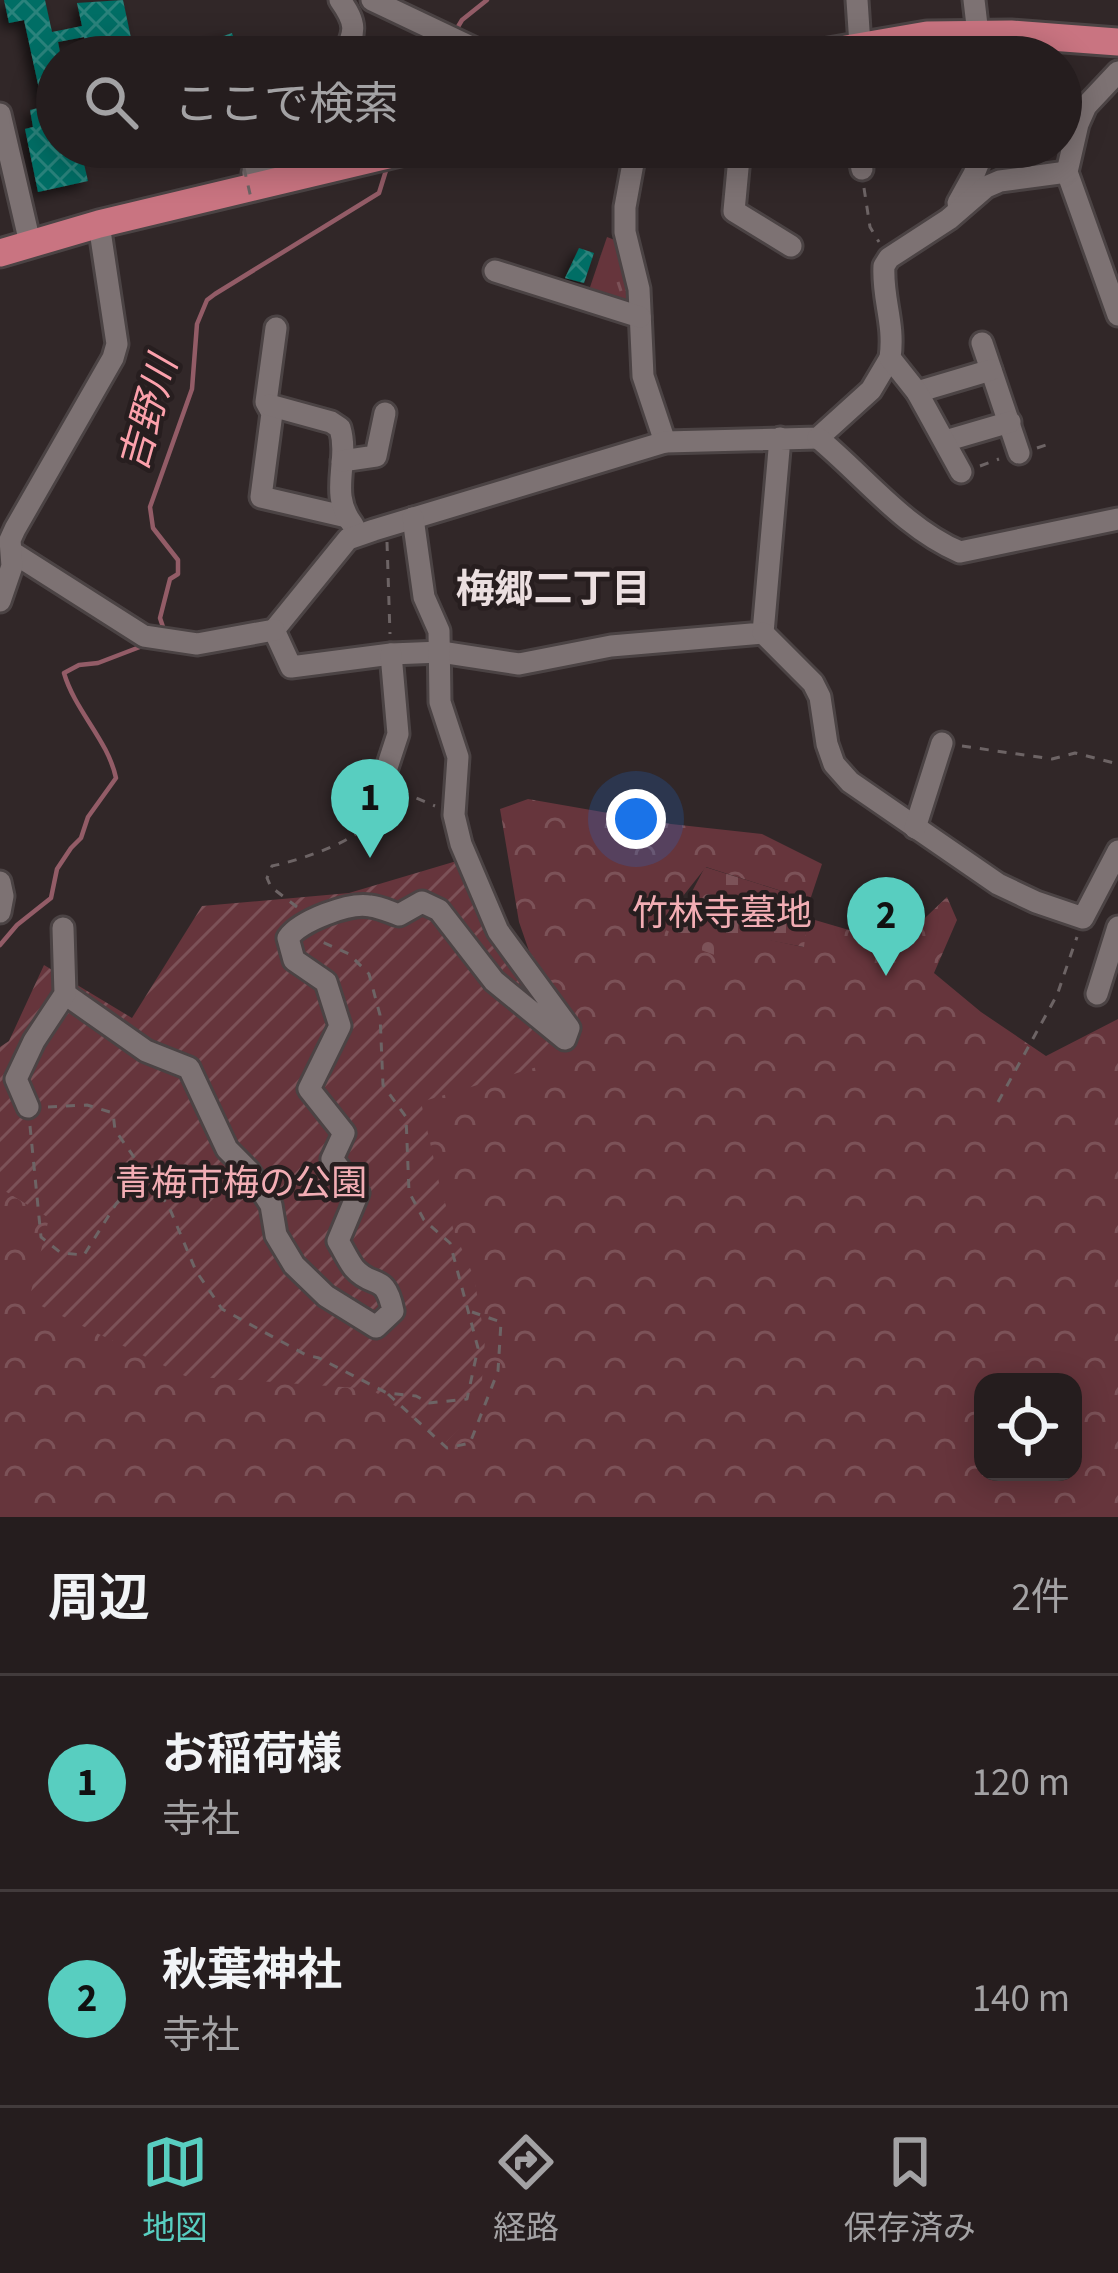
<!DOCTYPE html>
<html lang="ja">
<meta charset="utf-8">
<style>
:root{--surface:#251d1e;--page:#2d2627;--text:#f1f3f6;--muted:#a3a2a4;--line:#423b3c;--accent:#58cec0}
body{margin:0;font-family:"Source Sans 3","Noto Sans JP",sans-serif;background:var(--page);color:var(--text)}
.controls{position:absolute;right:36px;bottom:36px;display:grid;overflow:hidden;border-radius:24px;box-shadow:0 6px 30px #0003}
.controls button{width:108px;height:108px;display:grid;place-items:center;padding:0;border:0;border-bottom:3px solid var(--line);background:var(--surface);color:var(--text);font:60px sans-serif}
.you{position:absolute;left:636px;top:819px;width:42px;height:42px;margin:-30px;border:9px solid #fff;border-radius:50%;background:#1a73e8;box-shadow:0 0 0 18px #1a73e833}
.badge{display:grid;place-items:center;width:78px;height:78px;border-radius:50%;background:var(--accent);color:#111;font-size:39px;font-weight:700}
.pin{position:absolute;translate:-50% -99px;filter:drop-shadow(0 3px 6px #0008)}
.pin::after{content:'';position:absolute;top:63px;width:42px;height:36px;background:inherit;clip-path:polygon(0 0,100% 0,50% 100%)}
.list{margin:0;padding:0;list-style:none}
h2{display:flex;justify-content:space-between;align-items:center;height:156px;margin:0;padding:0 48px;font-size:51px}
h2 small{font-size:39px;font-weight:400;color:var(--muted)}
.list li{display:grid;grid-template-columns:78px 1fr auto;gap:36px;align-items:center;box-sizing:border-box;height:216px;padding:0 48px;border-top:3px solid var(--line)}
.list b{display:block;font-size:45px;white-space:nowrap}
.list p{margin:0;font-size:39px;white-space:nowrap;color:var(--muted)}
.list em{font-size:39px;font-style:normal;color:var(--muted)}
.icon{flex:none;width:66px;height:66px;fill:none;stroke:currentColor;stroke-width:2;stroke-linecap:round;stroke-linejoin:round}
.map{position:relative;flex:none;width:1118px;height:1517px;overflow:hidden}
.search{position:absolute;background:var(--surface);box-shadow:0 6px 30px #0003;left:36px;right:36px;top:36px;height:132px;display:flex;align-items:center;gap:30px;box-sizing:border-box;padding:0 42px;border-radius:66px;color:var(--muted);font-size:45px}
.sheet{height:588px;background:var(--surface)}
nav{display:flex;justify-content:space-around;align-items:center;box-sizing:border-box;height:168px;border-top:3px solid var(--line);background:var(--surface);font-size:33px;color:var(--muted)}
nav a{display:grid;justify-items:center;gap:6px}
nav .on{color:var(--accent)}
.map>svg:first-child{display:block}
</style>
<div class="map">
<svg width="1118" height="1517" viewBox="0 0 1118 1517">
<defs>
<pattern id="grass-tufts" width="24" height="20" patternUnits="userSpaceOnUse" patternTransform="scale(3)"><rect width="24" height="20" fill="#66353c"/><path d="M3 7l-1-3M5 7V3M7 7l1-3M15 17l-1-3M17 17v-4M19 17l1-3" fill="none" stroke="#7c5258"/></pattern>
<pattern id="forest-crowns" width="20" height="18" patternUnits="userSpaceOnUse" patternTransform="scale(3)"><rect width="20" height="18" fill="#66353c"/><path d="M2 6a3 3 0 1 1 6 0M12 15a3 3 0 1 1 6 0" fill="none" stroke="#7c5258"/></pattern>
<pattern id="cemetery-stones" width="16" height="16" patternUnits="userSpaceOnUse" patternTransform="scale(3)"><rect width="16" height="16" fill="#66353c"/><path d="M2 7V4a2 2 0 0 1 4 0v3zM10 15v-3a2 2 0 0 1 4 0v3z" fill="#7c5258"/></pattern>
<pattern id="garden-furrows" width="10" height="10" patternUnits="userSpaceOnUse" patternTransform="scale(3)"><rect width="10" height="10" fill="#66353c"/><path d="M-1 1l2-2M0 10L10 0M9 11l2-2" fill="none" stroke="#7c5258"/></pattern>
<pattern id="building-cross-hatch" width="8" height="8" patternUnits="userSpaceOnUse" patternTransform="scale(3)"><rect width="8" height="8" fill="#046e65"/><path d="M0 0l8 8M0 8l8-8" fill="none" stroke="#29837b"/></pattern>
<filter id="shadow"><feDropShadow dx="-5.5" dy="5.5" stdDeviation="6" flood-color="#0009"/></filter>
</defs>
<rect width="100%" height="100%" fill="#312728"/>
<polygon fill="url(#grass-tufts)" points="607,237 620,242 635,307 587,296"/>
<path fill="url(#forest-crowns)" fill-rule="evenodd" d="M528,799L671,824L762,834L822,864L810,900L706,867L664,920L708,952L752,936L803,947L808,918L849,930L907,935L947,897L957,920L934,973L981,1012L1046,1056L1118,1019V1517H0V1179L309,1169L545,997L519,922L500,809ZM983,1382H1073V1472H983Z"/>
<polygon fill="url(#cemetery-stones)" points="705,867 810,900 804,947 752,937 742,965 701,950 666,930 686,903"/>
<polygon fill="url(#garden-furrows)" points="460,860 563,1027 547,1064 421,1102 440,1187 454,1231 474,1277 485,1340 480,1406 446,1442 371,1389 185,1376 29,1300 49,1218 0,1188 0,1047 9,1041 44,965 132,1018 202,906 349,893"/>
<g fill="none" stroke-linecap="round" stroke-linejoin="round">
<g stroke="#935c67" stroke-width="4.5">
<polyline points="456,30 462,20 487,0"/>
<polyline points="433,57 445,43"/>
<polyline points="164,630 160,618 170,579 178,574 178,560 153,528 150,507 192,389 197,324 207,300 215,294 379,193 388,164"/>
<path d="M0,945L17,925L51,898L57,869L71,848L81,838L88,817L116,778C108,740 75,711 64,673L79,665L98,663L145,645"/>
</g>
</g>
<g fill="url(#building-cross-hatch)" filter="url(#shadow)">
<polygon points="4,0 45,0 52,32 82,26 77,3 123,0 135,57 89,57 84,37 58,42 61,57 57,57 57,147 80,147 88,181 38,192 25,129 33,127 30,110 43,107 24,20 9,23"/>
<polygon points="232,33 240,57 196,57 192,47"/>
<polygon points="579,248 594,253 584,283 565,278"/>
</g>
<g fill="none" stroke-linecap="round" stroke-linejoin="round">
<defs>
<g id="minor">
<path d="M340,0C357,24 356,31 343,57"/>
<polyline points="372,0 492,57"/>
<polyline points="857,0 860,45"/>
<polyline points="974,0 978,34"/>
<polyline points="960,34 968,52 981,57"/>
<polyline points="1118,72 1086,106 1078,124 1067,172 1118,315"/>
<polyline points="0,114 30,243"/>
<polyline points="636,147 625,207 625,232 639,289 643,376 665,442"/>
<polyline points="740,147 734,211 791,246"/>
<polyline points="858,147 862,169"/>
<polyline points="257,185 253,173 287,147"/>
<polyline points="958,203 974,174 985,147"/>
<polyline points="495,271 640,317"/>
<polyline points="276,328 266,402 272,413 261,497 347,517"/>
<polyline points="982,343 1019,453"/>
<polyline points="917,392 991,370"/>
<path d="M269,405L331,422L340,428C350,463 328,493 353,525"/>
<polyline points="780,438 763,633 611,646 519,664 441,652 391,654 291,667 274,630 348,539 374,530 665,442 818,438 871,390 890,358"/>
<path d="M818,438C864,476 904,528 960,552L1118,519"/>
<polyline points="945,441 1010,422"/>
<polyline points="342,461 376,456 385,413"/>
<path d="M961,472L917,392L890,358C895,323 882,299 884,266L889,258L949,219L986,187L1000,181L1067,172"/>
<polyline points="12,552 144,636 197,644 274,630"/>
<polyline points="0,601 12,566 10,540 15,529 113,358 117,344 99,224"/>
<polyline points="763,633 813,683 820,697 827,744 834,764 850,782 998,884 1036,902 1083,918 1118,851"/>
<polyline points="382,783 398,734 391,654"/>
<polyline points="915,828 942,743"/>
<polyline points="0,882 3,896 0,912"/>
<path d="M65,994L146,1051L189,1068L227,1149L249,1171L271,1205L276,1235L294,1265L326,1296L376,1327L393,1311C385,1271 373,1290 354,1268C348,1260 343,1249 338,1241L358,1193L332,1159L344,1133L309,1089L340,1026L326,982L294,960L288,938C300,921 349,902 370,906C380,907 390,912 399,915L422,902L439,910L494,981L565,1039L569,1028L498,931L461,844L454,815L458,757L440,702L439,631L424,597L413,518"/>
<polyline points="1097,994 1118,927"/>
<polyline points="28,1107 16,1079 34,1041 65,994 63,928"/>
</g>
<g id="major">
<polyline points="800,57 927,35 1011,34 1118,42"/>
<polyline points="0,253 99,224 421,147"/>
</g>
</defs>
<use href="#minor" stroke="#4b4344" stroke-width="27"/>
<use href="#major" stroke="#4b4344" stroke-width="33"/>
<g stroke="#6d6465" stroke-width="3" stroke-dasharray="9 9" stroke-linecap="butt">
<polyline points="864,188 870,227 879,242"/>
<polyline points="1037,448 1052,443"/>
<polyline points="980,466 999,459"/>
<polyline points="387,542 390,634"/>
<polyline points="962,746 1052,759 1075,753 1118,764"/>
<polyline points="400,791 435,806"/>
<path d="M297,907L271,887L267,878L272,866C295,861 315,854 336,845C355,836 368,825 388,820L402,791"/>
<polyline points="998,1102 1057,995 1077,937"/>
<polyline points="48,1107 87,1105 113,1113 115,1130 169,1207 196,1271 222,1309 306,1355 319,1358 387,1393 416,1396 429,1403 467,1399 478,1348 450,1243 424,1220 409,1192 406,1117 383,1085 380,1015 369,974 349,954 318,940"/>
<polyline points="30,1126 41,1237 61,1253 84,1255 116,1204 144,1173"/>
<polyline points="388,1394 447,1448 470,1443 498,1371 501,1322 472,1312"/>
</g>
<use href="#minor" stroke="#7d7273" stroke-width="21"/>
<use href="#major" stroke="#c97481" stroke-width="27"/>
<polyline stroke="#6d6465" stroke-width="3" stroke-dasharray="9 9" stroke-linecap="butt" points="244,168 251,198"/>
</g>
<g text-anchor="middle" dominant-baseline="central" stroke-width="9" stroke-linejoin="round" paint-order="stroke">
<g font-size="36" fill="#f2adb4" stroke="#271e1f">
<text x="722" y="913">竹林寺墓地</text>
<text x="241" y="1183">青梅市梅の公園</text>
</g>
<g font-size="39" font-style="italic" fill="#fca1ac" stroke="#271e1f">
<text transform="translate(149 414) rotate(-74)">吉野川</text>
</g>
<g font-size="39" font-weight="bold" fill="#ebdfe0" stroke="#271e1f">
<text x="553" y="590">梅郷二丁目</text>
</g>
</g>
</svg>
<div class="controls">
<button><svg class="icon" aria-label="locate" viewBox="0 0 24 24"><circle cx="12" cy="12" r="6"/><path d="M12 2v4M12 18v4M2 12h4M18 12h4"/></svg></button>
</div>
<div class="you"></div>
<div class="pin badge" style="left:370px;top:858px">1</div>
<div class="pin badge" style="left:886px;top:976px">2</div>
<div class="search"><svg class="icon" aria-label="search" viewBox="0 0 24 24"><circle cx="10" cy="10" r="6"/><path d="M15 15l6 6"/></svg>ここで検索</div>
</div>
<section class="sheet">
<h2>周辺<small>2件</small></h2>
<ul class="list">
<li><span class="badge">1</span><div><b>お稲荷様</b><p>寺社</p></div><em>120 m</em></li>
<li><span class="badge">2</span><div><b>秋葉神社</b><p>寺社</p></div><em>140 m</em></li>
</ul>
</section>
<nav>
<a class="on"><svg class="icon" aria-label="map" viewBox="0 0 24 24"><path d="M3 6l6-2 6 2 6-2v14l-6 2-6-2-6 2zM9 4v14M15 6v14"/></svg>地図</a>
<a><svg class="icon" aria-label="directions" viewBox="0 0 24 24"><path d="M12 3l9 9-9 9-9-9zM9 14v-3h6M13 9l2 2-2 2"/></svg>経路</a>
<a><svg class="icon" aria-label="saved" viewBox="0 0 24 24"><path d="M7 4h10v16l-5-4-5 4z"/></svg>保存済み</a>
</nav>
